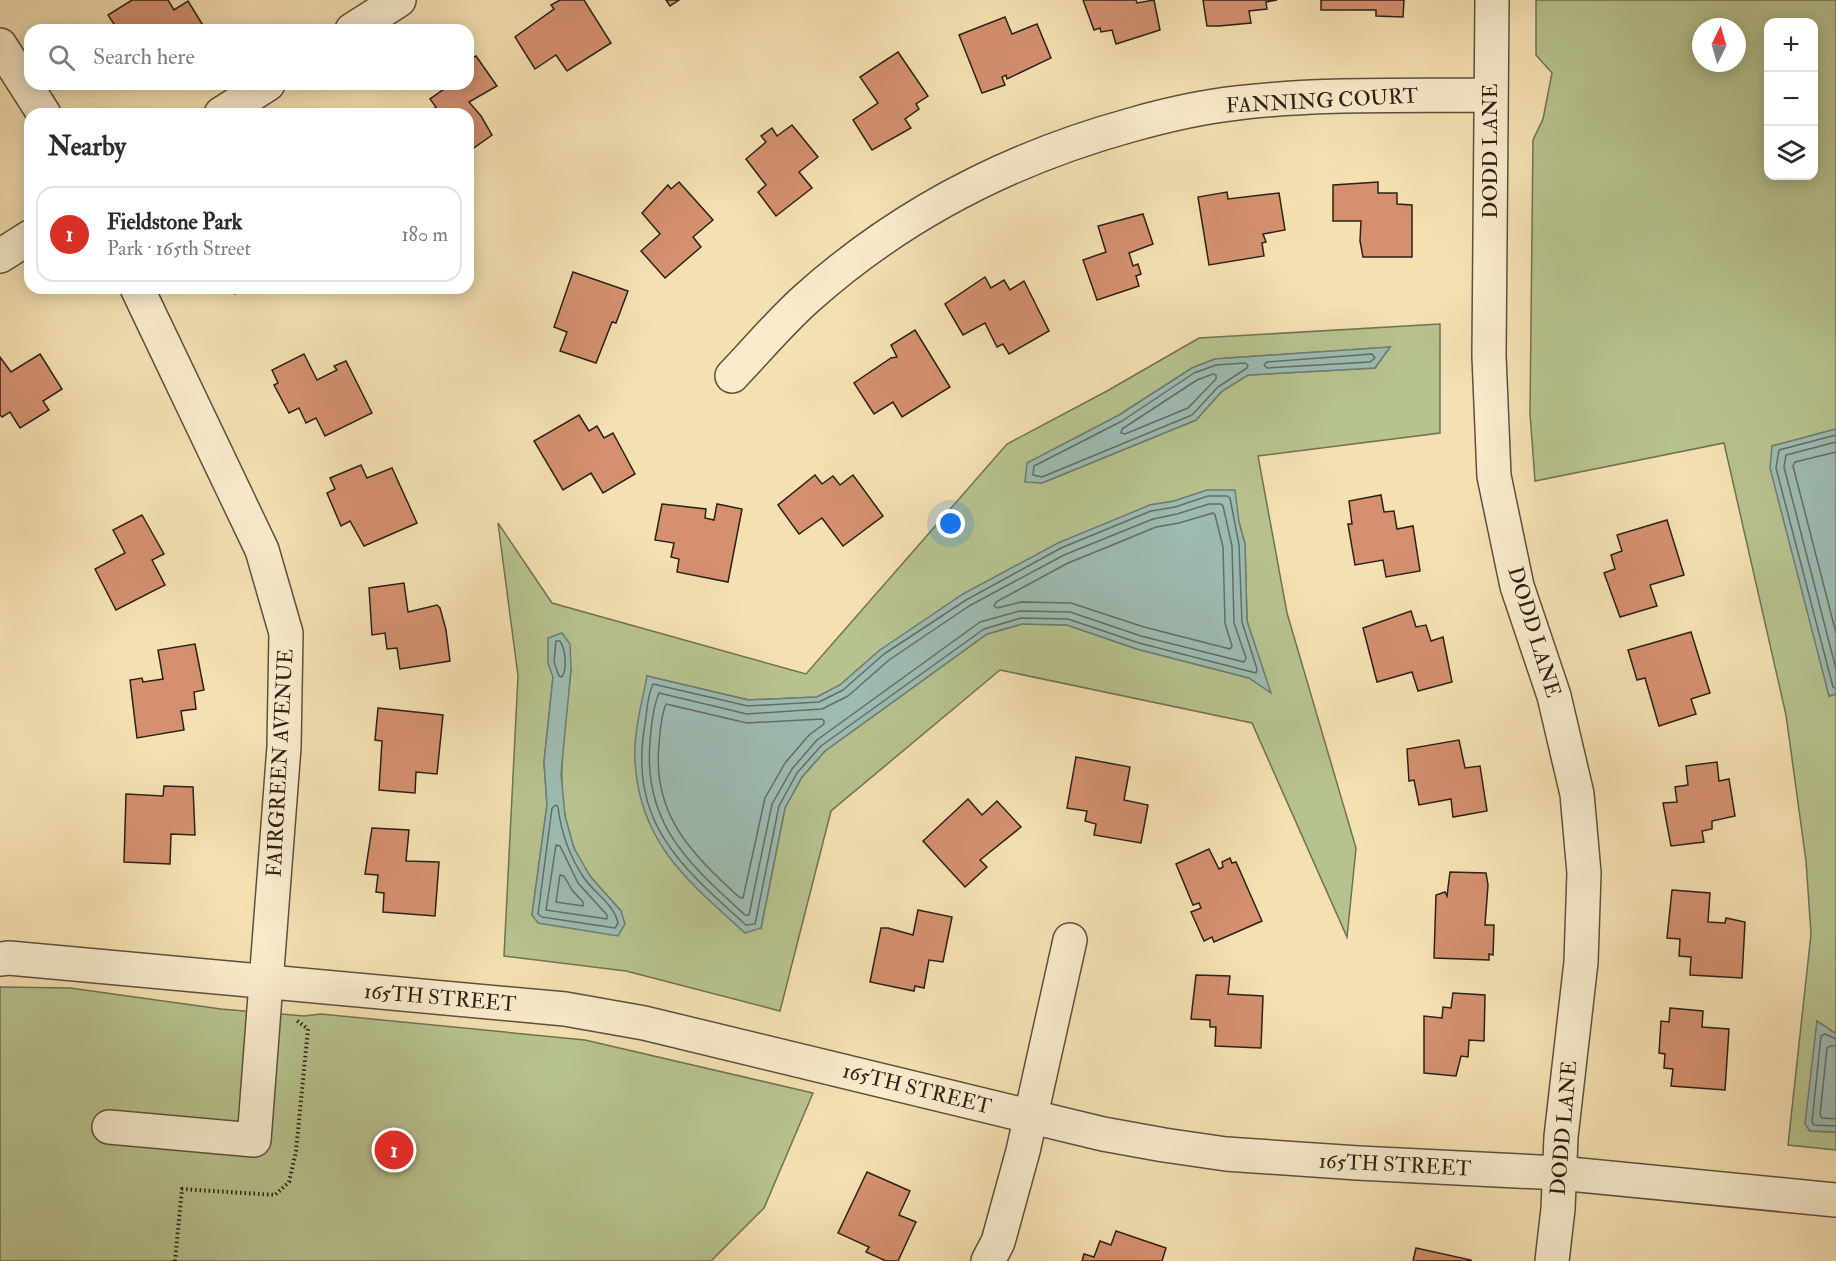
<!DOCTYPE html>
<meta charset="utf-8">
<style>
:root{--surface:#fff;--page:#f2f2f3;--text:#2b2b33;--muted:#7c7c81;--line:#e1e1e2;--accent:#d93025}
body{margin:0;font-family:"IM FELL Double Pica",serif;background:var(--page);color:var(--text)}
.controls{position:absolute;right:18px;top:18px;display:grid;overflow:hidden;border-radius:12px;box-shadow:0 3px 15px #0003}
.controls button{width:54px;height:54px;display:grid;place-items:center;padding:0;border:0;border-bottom:2px solid var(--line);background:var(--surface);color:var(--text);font:30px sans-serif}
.compass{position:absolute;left:1692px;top:18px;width:54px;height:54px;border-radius:50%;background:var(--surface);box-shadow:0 3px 15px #0003;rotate:5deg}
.you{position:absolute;left:951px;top:524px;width:21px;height:21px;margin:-15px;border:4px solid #fff;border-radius:50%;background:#1a73e8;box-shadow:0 0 0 9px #1a73e833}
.badge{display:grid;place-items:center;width:39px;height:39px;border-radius:50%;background:var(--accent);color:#fff;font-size:20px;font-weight:700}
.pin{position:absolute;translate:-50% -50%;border:3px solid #fff;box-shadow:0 2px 6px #0006}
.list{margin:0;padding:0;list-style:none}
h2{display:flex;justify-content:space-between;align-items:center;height:78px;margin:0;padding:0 24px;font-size:26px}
h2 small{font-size:20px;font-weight:400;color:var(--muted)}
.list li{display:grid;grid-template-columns:39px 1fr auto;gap:18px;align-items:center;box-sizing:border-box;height:96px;margin:0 12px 12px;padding:0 12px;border:2px solid var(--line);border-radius:18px}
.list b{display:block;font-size:22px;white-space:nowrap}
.list p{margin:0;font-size:20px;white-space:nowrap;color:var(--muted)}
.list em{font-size:20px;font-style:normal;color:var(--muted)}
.icon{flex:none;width:33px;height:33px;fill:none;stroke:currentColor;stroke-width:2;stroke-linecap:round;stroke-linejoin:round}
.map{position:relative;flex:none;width:1836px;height:1261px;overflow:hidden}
.search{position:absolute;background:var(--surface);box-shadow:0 3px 15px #0003;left:24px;top:24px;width:450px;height:66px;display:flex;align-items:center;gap:15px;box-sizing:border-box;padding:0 21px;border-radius:18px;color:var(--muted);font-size:22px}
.panel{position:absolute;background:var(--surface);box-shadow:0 3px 15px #0003;left:24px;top:108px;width:450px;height:186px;border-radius:18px}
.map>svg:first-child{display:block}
</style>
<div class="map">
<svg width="1836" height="1261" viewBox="0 0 1836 1261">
<rect width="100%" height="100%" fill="#f4e0b1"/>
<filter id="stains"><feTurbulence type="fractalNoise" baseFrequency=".00333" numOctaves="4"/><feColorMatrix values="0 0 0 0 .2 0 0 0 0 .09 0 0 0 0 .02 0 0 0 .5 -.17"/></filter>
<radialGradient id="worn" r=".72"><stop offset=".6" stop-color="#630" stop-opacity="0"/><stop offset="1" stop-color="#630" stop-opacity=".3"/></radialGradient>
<g fill="#b7c38f" stroke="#717254" stroke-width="1.5" fill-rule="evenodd">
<path d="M1536,0H1836V429L1772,446L1829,696L1836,694V1034L1817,1021L1810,1131L1836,1132V1150L1788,1145L1811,934L1806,861L1786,715L1724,443L1535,481L1530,413L1533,140L1543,119L1552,73L1536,55ZM1768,22H1814V176H1768ZM1701,27H1737V63H1701Z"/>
<path d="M1440,324V433L1258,456L1287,613L1356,848L1347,937L1252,723L1000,670L831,811L780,1011L626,971L504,956L518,676L498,523L552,603L806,674L1007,444L1107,391L1199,338ZM1390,347L1375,368L1248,375L1222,391L1196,420L1042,483L1025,481L1119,415L1192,368L1215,359ZM1174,501L1239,522L1245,544L1247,621L1270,692L1249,678L1137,649L1067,625L1022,624L987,634L825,751L802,777L785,808L761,928L647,676L749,700L817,697L840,685L880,650L1150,505ZM571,669C565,737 546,817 590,876C599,888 611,899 621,911L532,915L547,805L544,762L553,677Z"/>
<polygon points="0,987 70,988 221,1009 304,1016 321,1014 585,1040 813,1093 764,1208 711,1261 0,1261"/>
</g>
<g fill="#9dbcb2" stroke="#6f7e74" stroke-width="1.5">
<polygon points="1390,347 1375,368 1248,375 1222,391 1196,420 1042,483 1025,482 1027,463 1119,415 1192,368 1215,359"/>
<polygon points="1836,429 1836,694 1829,696 1770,468 1772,446"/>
<path d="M1207,490H1235L1239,522L1245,544L1247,621L1271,693L1249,678L1137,649L1067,625L1022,624L987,634L825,751L802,777L785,808L761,928L745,933C689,882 640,844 635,762C633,734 642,703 647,676L748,700L817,697L840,685L880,650L963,594L1058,543L1150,505L1174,501Z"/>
<polygon points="562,633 570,644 571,669 561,774 565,816 574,848 590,876 621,911 625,924 618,936 538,923 532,915 547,805 544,762 553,677 548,663 548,638"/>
<polygon points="1817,1021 1836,1034 1836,1132 1810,1131 1805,1124"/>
</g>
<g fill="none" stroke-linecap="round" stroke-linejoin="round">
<g stroke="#646e65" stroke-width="1.5">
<polygon points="1372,354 1375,358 1370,362 1267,368 1264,365 1267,362"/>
<polygon points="1245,363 1248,365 1247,368 1218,387 1192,415 1042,477 1033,475 1034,466 1122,421 1194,373 1216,365"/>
<polygon points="1213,374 1216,375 1216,379 1188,408 1125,434 1121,433 1122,429 1197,380"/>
<polyline points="1836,435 1779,450 1776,468 1833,687 1836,689"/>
<polyline points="1836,442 1786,455 1784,467 1836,669"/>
<polyline points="1836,452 1795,462 1793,466 1836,633"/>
<path d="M1208,496H1227L1230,498L1239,545L1242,622L1257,669L1256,673L1139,643L1068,619L1021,618L984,629L821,746L797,773L779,806L755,924L746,925C680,866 628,822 645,724C647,712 647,696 653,684L748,706L819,702L843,690L884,654L966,600L1061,548L1151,511L1175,507Z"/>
<path d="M1209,504H1221L1223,506L1232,546L1234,623L1246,658L1244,662L1141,636L1070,612L1020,611L980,622L817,740L792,769L772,804L749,915H745C690,865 643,824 650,743C651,727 653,707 659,693L747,714L822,709L848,696L889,660L969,606L1064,555L1153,519L1177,514Z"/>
<polygon points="1213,513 1215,515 1223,547 1225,623 1232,646 1230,649 1144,627 1071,603 1021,602 997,608 994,606 996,602 1068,563 1110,546 1156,527 1179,523"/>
<path d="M556,641H560C566,650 567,669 562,677L559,676L554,662Z"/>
<path d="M666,704L747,723L822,719L824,721V724L809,735L785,763L765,798L743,898L739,897C692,854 652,815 659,745C660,732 661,715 666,704Z"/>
<path d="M556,805L558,807C561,832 570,857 584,878C595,894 614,904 618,923L615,928L542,917L538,914L552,808Z"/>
<polygon points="556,845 560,846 578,883 607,915 607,919 546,910"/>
<polygon points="560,875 564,876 572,890 583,902 583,906 556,902"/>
<polyline points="1836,1039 1825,1034 1821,1036 1812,1122 1814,1125 1836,1126"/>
<polyline points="1836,1046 1830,1046 1827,1048 1820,1115 1822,1118 1836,1119"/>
</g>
</g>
<g fill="#d4906f" stroke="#2b2118" stroke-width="1.5">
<polygon points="132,0 168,0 174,10 188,1 204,27 199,30 118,30 108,15"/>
<polygon points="560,0 584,0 611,43 567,71 556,55 535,69 515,37 554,9 551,5"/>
<polygon points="666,0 679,0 670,6"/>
<polygon points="1083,0 1136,0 1137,3 1154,0 1160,30 1116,44 1112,30 1101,32 1100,28 1094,30"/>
<polygon points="1203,0 1277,0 1266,2 1267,9 1249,11 1251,23 1219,26 1207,26"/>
<polygon points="1321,0 1404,0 1403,17 1376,16 1376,10 1321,10"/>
<polygon points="1005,17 1012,34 1037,24 1051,58 1007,79 1006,75 1002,77 1005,85 982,93 959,35"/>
<polygon points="898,52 928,96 916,104 919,109 905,119 911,128 872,150 853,120 878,103 860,77"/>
<polygon points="476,56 497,86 469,102 481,116 492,135 468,152 468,114 427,114 436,107 430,99 444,89 441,84 468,84 468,60"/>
<polygon points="792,125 818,157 799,172 812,188 776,216 758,192 766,185 746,159 766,142 761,136 772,128 777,136"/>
<polygon points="679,182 713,220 693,237 701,247 665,278 641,251 660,234 642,213 668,185 671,189"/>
<polygon points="1378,182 1378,193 1397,193 1397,204 1412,205 1412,257 1363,257 1360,241 1361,221 1333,221 1333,185"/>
<polygon points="1227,192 1228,199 1279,193 1285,230 1263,234 1266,242 1262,243 1264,256 1209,265 1198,197"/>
<polygon points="1143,214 1153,244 1129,253 1133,266 1138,264 1141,274 1136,276 1139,286 1097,300 1083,260 1106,252 1098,226"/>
<polygon points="573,272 628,291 616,323 612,322 596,363 560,351 567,332 554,327"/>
<polygon points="985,277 991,288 1004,280 1010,290 1024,281 1049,331 1009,354 1003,344 997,347 985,323 963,335 945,304"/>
<polygon points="231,288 244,288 235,294"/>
<polygon points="915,330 950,387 902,417 893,402 874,414 854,383 891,358 897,357 891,345"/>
<polygon points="40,354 62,389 43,401 49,410 20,428 10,412 2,417 0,415 0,357 11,372"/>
<polygon points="304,354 317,380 337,370 334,366 346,361 372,413 325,436 316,418 306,423 299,408 289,413 274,385 278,383 272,370"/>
<polygon points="579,415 589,431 597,426 604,438 613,433 635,474 603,493 591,473 563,490 534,441"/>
<polygon points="361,465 367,478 392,468 417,523 364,546 350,521 341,526 327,493 335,489 330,478"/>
<polygon points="815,475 822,484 833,476 840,485 853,475 883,516 843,546 822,518 799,534 778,505"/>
<polygon points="1381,495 1384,512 1394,511 1397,529 1413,526 1420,571 1386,577 1383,560 1355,565 1348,524 1352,524 1349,501"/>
<polygon points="662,504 706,509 705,518 714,520 717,504 742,509 728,582 677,572 679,559 671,557 674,543 655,540"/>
<polygon points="142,515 164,554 152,560 165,585 116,610 95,569 125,553 113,530"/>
<polygon points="1667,520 1684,575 1650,585 1657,606 1620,617 1604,573 1615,569 1611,555 1622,551 1617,535"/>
<polygon points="404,583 408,612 437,605 440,608 446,630 450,661 400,669 397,648 387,649 385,633 372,635 369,588"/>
<polygon points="1411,611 1416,627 1426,625 1431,641 1443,637 1452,682 1418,691 1412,672 1377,682 1363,628"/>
<polygon points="1691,632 1710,693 1691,699 1696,714 1659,726 1645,678 1637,680 1628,650"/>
<polygon points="195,644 204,690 194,692 196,709 181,711 184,730 137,738 130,680 142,678 143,682 163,679 158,650"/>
<polygon points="378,708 443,715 437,774 416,772 415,793 379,790 382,741 375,740"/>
<polygon points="1459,740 1465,768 1480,766 1487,811 1453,817 1451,799 1419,805 1414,780 1409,781 1407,749"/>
<polygon points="1076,757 1130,767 1124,800 1148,805 1141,843 1094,835 1096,824 1085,821 1087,811 1067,808"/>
<polygon points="1717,762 1719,781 1729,779 1735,816 1712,821 1712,829 1702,831 1704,842 1671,846 1663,803 1677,802 1675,787 1688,785 1686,766"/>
<polygon points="164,786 193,787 195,835 171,834 170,864 124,862 126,794 163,796"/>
<polygon points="968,799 982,815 997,801 1021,827 980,860 987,867 965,887 923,841"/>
<polygon points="372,828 409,830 406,861 439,862 435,916 383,912 384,893 376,892 378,875 365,874"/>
<polygon points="1209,849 1219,869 1223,867 1222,862 1230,858 1232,863 1236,862 1262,921 1214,942 1212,937 1204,941 1191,912 1201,908 1199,903 1193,905 1176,864"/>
<polygon points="1450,872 1486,873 1488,885 1485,925 1494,925 1493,955 1489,954 1489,960 1434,958 1436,895 1445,892 1447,896"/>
<polygon points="1672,890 1710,893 1708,922 1725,923 1726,918 1745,922 1742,978 1690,975 1691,957 1679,956 1680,939 1667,938"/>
<polygon points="918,910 952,917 943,962 929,960 924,988 915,986 914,991 870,982 881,928 888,928 913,935"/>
<polygon points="1196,975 1230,976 1228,994 1263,996 1261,1048 1215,1046 1216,1027 1210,1027 1210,1020 1191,1019"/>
<polygon points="1453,993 1485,995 1484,1041 1469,1040 1468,1057 1461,1056 1456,1076 1424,1073 1424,1016 1442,1018 1443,1007 1451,1008"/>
<polygon points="1670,1008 1703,1011 1702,1027 1729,1029 1725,1090 1671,1086 1673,1069 1664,1068 1665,1054 1659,1053 1661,1021 1669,1022"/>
<polygon points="867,1172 910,1191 899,1215 916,1222 898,1261 886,1261 866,1252 869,1247 838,1233"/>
<polygon points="1116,1231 1166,1248 1162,1261 1082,1261 1084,1254 1094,1257 1100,1241 1111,1245"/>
<polygon points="1416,1248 1471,1260 1471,1261 1413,1261"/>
</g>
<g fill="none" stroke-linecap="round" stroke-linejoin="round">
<defs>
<g id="minor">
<polyline points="1492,0 1489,356 1494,476 1517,586 1554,696 1577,794 1584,873 1581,962 1561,1137 1558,1209 1552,1261"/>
<polyline points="352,30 399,0"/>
<polyline points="0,45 44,114"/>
<polyline points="221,114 268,84"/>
<polyline points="0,256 30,237"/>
<path d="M732,376C756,351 780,322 807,298C900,215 1011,158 1131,125C1166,115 1201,107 1237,103C1321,93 1406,96 1490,95"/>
<polyline points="0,959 9,958 565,1009 644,1023 1103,1134 1164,1145 1226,1154 1358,1163 1559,1173 1836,1200"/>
<polyline points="109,1127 254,1140 284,747 286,633 262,550 137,288"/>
<polyline points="988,1261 998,1242 1023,1151 1070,940"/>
</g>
</defs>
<use href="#minor" stroke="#5d513e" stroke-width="36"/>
<polyline stroke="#2b2118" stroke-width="4" stroke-dasharray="1.5 3" stroke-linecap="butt" points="175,1261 182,1189 275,1195 289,1182 296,1151 308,1029 295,1019"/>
<use href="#minor" stroke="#f8ebcc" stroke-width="33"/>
</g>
<g text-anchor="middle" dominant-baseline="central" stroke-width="4.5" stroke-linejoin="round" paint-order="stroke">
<g font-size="21" fill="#2b2118" stroke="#f8ebcc">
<text transform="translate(1322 101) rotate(-3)">FANNING COURT</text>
<text transform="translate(1490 151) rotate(-90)">DODD LANE</text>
<text transform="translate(1534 632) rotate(73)">DODD LANE</text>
<text transform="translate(280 763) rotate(-87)">FAIRGREEN AVENUE</text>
<text transform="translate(440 998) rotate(5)">165TH STREET</text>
<text transform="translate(917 1089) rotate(14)">165TH STREET</text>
<text transform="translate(1564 1128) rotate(-85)">DODD LANE</text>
<text transform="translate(1395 1165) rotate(3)">165TH STREET</text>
</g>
</g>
<rect width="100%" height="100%" filter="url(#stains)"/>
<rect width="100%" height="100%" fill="url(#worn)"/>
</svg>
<div class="controls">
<button>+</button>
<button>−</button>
<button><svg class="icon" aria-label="layers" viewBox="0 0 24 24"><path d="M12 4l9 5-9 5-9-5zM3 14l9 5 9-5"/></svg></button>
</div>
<svg class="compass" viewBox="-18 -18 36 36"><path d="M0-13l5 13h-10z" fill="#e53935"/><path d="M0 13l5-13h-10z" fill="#7c7c81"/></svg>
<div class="you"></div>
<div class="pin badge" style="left:394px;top:1150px">1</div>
<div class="search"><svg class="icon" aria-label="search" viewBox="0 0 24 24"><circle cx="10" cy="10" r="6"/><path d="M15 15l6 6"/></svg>Search here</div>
<section class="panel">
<h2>Nearby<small></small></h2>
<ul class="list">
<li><span class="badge">1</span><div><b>Fieldstone Park</b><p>Park · 165th Street</p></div><em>180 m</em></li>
</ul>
</section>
</div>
